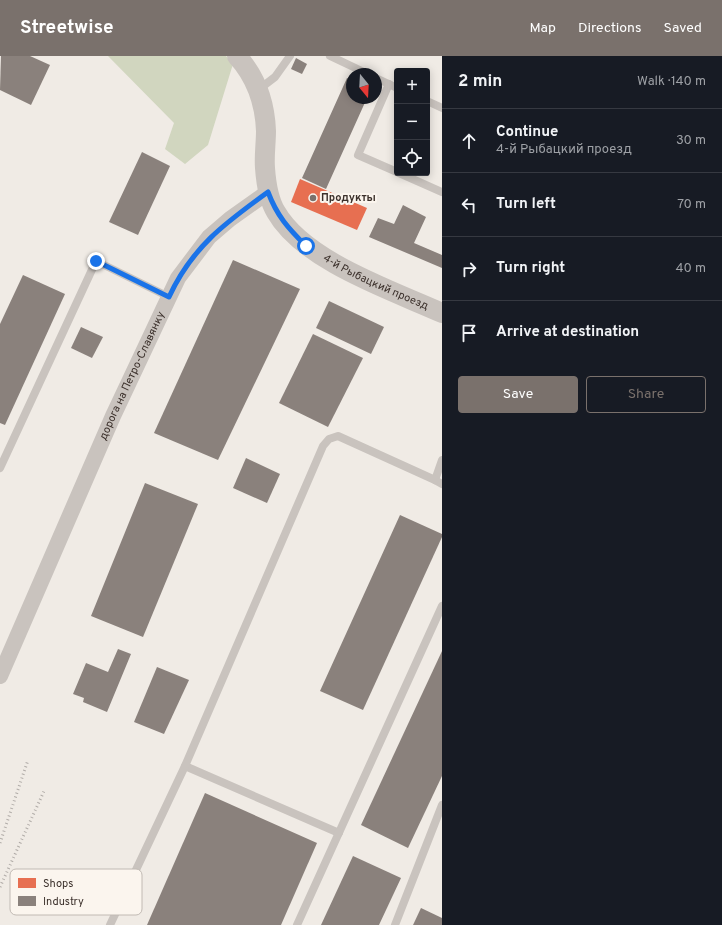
<!DOCTYPE html>
<meta charset="utf-8">
<style>
:root{--surface:#171b24;--page:#242831;--text:#f1f3f6;--muted:#9ea1a6;--line:#363941;--accent:#7a716c}
body{margin:0;font-family:Overpass,sans-serif;background:var(--page);color:var(--text)}
.controls{position:absolute;right:12px;top:12px;display:grid;overflow:hidden;border-radius:4px;box-shadow:0 2px 10px #0003}
.controls button{width:36px;height:36px;display:grid;place-items:center;padding:0;border:0;border-bottom:1px solid var(--line);background:var(--surface);color:var(--text);font:20px sans-serif}
.compass{position:absolute;left:346px;top:12px;width:36px;height:36px;border-radius:50%;background:var(--surface);box-shadow:0 2px 10px #0003;rotate:162deg}
.stop{position:absolute;width:12px;height:12px;margin:-9px;border:3px solid #1a73e8;border-radius:50%;background:#fff}
.stop.end{background:#1a73e8;border-color:#fff;box-shadow:0 1px 4px #0008}
.list{margin:0;padding:0;list-style:none}
h2{display:flex;justify-content:space-between;align-items:center;height:52px;margin:0;padding:0 16px;font-size:17px}
h2 small{font-size:13px;font-weight:400;color:var(--muted)}
.list li{display:grid;grid-template-columns:26px 1fr auto;gap:12px;align-items:center;box-sizing:border-box;height:64px;padding:0 16px;border-top:1px solid var(--line)}
.list b{display:block;font-size:15px;white-space:nowrap}
.list p{margin:0;font-size:13px;white-space:nowrap;color:var(--muted)}
.list em{font-size:13px;font-style:normal;color:var(--muted)}
.actions{display:flex;gap:8px;padding:12px 16px}
.actions a{flex:1;padding:9px 0;border:1px solid var(--accent);border-radius:4px;text-align:center;font-size:14px;color:var(--accent)}
.actions .main{background:var(--accent);color:#fff}
.icon{flex:none;width:22px;height:22px;fill:none;stroke:currentColor;stroke-width:2;stroke-linecap:round;stroke-linejoin:round}
.map{position:relative;flex:none;width:442px;height:869px;overflow:hidden}
header{display:flex;align-items:center;gap:24px;box-sizing:border-box;height:56px;padding:0 20px;background:var(--accent);color:#fff}
header strong{font-size:19px}
nav{display:flex;gap:22px;margin-inline-start:auto;font-size:14px}
main{display:flex}
aside{flex:1;background:var(--surface)}
.map>svg:first-child{display:block}
</style>
<header>
<strong>Streetwise</strong>
<nav><a>Map</a><a>Directions</a><a>Saved</a></nav>
</header>
<main>
<div class="map">
<svg width="442" height="869" viewBox="0 0 442 869">
<rect width="100%" height="100%" fill="#f0ebe5"/>
<polygon fill="#d1d6bf" points="108,0 226,0 233,8 208,89 185,108 165,93 174,67"/>
<polygon fill="#e76f51" points="300,123 367,152 357,174 291,146"/>
<g fill="#8a817c">
<polygon points="1,0 30,0 50,9 31,49 0,34"/>
<polygon points="296,2 307,8 302,18 291,13"/>
<polygon points="347,22 352,24 352,42 367,42 326,133 302,122"/>
<polygon points="142,96 170,110 138,179 109,166"/>
<polygon points="403,149 426,161 414,187 442,199 442,212 369,181 378,162 394,168"/>
<polygon points="233,204 300,233 218,404 154,377"/>
<polygon points="23,219 65,238 5,369 0,367 0,268"/>
<polygon points="329,245 384,271 371,298 316,272"/>
<polygon points="81,271 103,281 92,302 71,292"/>
<polygon points="313,278 363,302 328,371 279,347"/>
<polygon points="246,402 280,418 267,447 233,432"/>
<polygon points="145,427 198,448 143,581 91,560"/>
<polygon points="400,459 442,478 442,481 363,654 320,635"/>
<polygon points="118,593 131,598 107,656 83,646 84,642 73,638 86,607 108,616"/>
<polygon points="442,595 442,720 408,792 361,769"/>
<polygon points="157,611 189,624 164,678 134,666"/>
<polygon points="205,737 317,787 281,869 147,869"/>
<polygon points="353,800 401,822 379,869 321,869"/>
<polygon points="421,852 442,862 442,869 413,869"/>
</g>
<g fill="none" stroke-linecap="round" stroke-linejoin="round">
<g stroke="#c9c3be" stroke-width="8">
<polyline points="330,0 368,18"/>
<polyline points="376,22 397,32"/>
<polyline points="389,28 358,99 397,116"/>
<polyline points="258,34 275,21 290,0"/>
<polyline points="427,45 442,52"/>
<polyline points="399,117 442,136"/>
<polyline points="442,404 435,424 442,428"/>
<polyline points="0,412 96,205 169,241"/>
<polyline points="185,710 339,777"/>
<polyline points="110,869 185,710 323,390 329,383 338,380 435,424"/>
<polyline points="297,869 442,550"/>
<polyline points="395,869 442,749"/>
</g>
<path stroke="#c9c3be" stroke-width="16" id="s1" d="M0,620L113,360L178,222L209,181L230,163L268,136"/>
<path stroke="#c9c3be" stroke-width="20" id="s2" d="M237,0C256,21 265,48 266,75C266,87 264,100 265,112C266,126 268,143 276,156C304,205 391,234 442,257"/>
<g stroke="#b1aca8" stroke-width="3" stroke-dasharray="1 3" stroke-linecap="butt">
<polyline points="0,787 28,704"/>
<polyline points="0,831 45,733"/>
</g>
</g>
<g fill="none" stroke-linecap="round" stroke-linejoin="round">
<path stroke="#1a73e8" stroke-width="5" d="M96,205L169,241C192,191 225,167 268,136C277,160 288,172 306,190"/>
</g>
<circle fill="#7a716c" stroke="#fbf5ee" stroke-width="1.5" cx="313" cy="142" r="4"/>
<g text-anchor="middle" dominant-baseline="central" stroke-width="4" stroke-linejoin="round" paint-order="stroke">
<g font-size="11" font-weight="bold" fill="#3b302b" stroke="#fbf5ee" text-anchor="start">
<text x="321" y="142">Продукты</text>
</g>
<g font-size="11" fill="#3b302b" stroke="#fbf5ee">
<text stroke="none"><textPath href="#s2" startOffset="289">4-й Рыбацкий проезд</textPath></text>
<text stroke="none"><textPath href="#s1" startOffset="328">дорога на Петро-Славянку</textPath></text>
</g>
</g>
<rect x="10" y="813" width="132" height="46" rx="6" fill="#fbf5ee" stroke="#c1bab4" stroke-width="1"/>
<rect x="18" y="822" width="18" height="10" fill="#e76f51"/>
<rect x="18" y="840" width="18" height="10" fill="#8a817c"/>
<g font-size="11" fill="#3b302b">
<text x="43" y="831">Shops</text>
<text x="43" y="849">Industry</text>
</g>
</svg>
<div class="controls">
<button>+</button>
<button>−</button>
<button><svg class="icon" aria-label="locate" viewBox="0 0 24 24"><circle cx="12" cy="12" r="6"/><path d="M12 2v4M12 18v4M2 12h4M18 12h4"/></svg></button>
</div>
<svg class="compass" viewBox="-18 -18 36 36"><path d="M0-13l5 13h-10z" fill="#e53935"/><path d="M0 13l5-13h-10z" fill="#9ea1a6"/></svg>
<div class="stop" style="left:306px;top:190px"></div>
<div class="stop end" style="left:96px;top:205px"></div>
</div>
<aside>
<h2>2 min<small>Walk · 140 m</small></h2>
<ul class="list">
<li><svg class="icon" aria-label="ahead" viewBox="0 0 24 24"><path d="M12 20V5M6 11l6-6 6 6"/></svg><div><b>Continue</b><p>4-й Рыбацкий проезд</p></div><em>30 m</em></li>
<li><svg class="icon" aria-label="left" viewBox="0 0 24 24"><path d="M17 20v-9H6M10 6l-5 5 5 5"/></svg><div><b>Turn left</b></div><em>70 m</em></li>
<li><svg class="icon" aria-label="right" viewBox="0 0 24 24"><path d="M7 20v-9h11M14 6l5 5-5 5"/></svg><div><b>Turn right</b></div><em>40 m</em></li>
<li><svg class="icon" aria-label="arrive" viewBox="0 0 24 24"><path d="M6 21V4h12l-3 4 3 4H6"/></svg><div><b>Arrive at destination</b></div></li>
</ul>
<div class="actions"><a class="main">Save</a><a>Share</a></div>
</aside>
</main>
